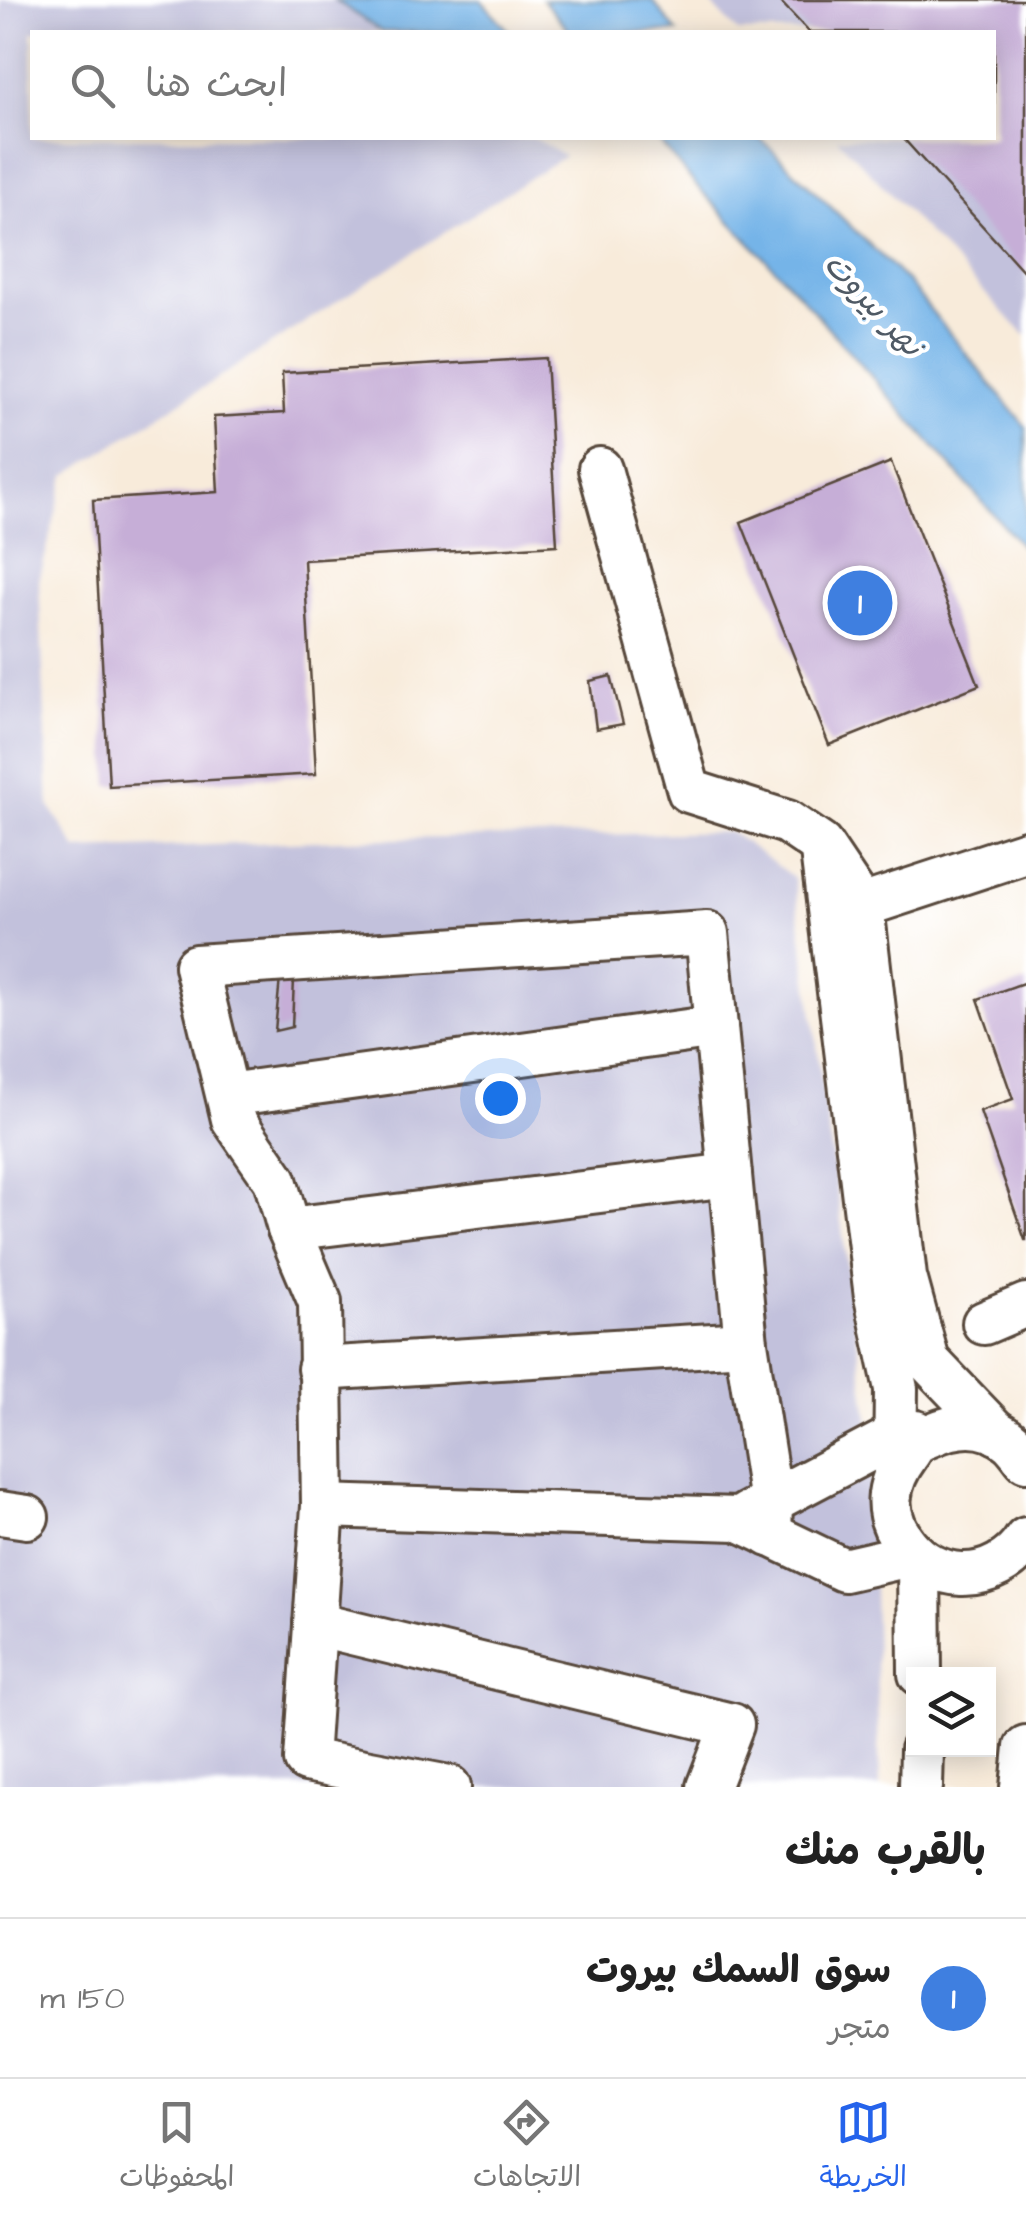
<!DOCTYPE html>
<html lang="ar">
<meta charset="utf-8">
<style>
:root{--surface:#fff;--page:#f2f2f2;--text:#222;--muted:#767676;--line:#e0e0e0;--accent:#2563eb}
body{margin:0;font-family:"Architects Daughter","Playpen Sans Arabic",sans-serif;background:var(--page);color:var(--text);direction:rtl}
.controls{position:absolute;right:30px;bottom:30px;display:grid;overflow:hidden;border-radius:0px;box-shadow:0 5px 25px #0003}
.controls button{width:90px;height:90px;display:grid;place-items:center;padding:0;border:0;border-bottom:2px solid var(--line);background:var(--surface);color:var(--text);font:50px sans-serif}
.you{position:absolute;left:500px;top:1098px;width:35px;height:35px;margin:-25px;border:8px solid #fff;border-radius:50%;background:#1a73e8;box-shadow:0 0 0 15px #1a73e833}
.badge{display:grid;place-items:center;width:65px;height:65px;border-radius:50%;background:var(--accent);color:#fff;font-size:32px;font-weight:700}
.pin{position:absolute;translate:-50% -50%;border:5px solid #fff;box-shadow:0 2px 10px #0006}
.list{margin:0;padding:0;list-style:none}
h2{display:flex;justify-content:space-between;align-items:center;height:130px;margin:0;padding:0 40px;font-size:42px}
h2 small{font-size:32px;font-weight:400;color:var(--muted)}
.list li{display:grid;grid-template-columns:65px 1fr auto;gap:30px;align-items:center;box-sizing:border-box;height:160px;padding:0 40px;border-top:2px solid var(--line)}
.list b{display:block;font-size:38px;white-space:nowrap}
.list p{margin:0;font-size:32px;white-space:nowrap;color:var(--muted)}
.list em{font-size:32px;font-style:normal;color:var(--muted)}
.icon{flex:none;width:55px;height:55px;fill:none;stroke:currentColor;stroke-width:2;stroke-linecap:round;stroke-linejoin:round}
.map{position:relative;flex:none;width:1026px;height:1787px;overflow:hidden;direction:ltr}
.search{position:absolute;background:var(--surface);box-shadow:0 5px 25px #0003;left:30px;right:30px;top:30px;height:110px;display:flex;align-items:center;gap:25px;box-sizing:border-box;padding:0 35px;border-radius:0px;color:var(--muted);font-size:38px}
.sheet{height:290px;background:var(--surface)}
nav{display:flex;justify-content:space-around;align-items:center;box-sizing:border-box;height:140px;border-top:2px solid var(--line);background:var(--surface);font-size:28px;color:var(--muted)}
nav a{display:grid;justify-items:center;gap:5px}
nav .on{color:var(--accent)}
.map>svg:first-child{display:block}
</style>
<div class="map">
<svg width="1026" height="1787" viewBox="0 0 1026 1787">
<rect width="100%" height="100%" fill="#fff"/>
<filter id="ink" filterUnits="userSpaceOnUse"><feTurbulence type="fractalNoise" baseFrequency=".01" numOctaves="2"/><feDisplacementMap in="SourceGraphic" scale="20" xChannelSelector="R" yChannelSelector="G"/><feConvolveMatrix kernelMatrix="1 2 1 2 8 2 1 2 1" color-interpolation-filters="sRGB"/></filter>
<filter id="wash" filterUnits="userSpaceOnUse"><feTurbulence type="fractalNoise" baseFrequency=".0048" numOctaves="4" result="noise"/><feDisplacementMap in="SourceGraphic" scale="40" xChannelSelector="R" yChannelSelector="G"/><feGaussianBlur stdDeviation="2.25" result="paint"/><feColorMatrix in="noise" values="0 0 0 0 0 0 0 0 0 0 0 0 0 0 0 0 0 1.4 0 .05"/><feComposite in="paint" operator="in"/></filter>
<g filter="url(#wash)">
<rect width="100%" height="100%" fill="#f8ebda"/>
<g fill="#c2c1dc">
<polygon points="0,0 335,0 382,32 32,32 32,138 534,138 564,156 65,476 39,581 49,805 77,850 342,840 731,832 794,878 869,1425 880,1787 0,1787"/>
<polygon points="707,0 1026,0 1026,336 837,138 994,138 994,32 738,32"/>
</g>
<g fill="#74b4e8" stroke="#586f83" stroke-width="2.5">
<polygon points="335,0 481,0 510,32 382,32"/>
<polygon points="543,0 652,0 677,32 570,32"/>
<polygon points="656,138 760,138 907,281 1026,427 1026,551 794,289 695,184"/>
</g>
<g id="blocks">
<g fill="#c6aed7">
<polygon points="779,0 1026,0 1026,274 903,138 994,138 994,32 809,32"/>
<polygon points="546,358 557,545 304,560 316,774 109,786 93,500 218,492 214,417 284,413 282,373"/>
<polygon points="891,462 979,685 829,745 741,522"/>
<polygon points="611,676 623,724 596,729 590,681"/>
<polygon points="280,978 294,979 292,1027 275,1031"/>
<polygon points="1026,982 1026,1240 1025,1240 980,1111 1013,1099 978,999"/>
</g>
</g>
</g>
<g filter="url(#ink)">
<use href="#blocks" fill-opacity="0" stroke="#57473a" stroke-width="2.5"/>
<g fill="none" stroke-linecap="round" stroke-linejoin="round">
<defs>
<g id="minor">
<polyline points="600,469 689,791 787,822 821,845 862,906 905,1277 928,1361 997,1433"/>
<polyline points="822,851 876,1297 896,1389 895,1472"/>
<polyline points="837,914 1026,852"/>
<polyline points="228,1095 716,1027"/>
<polyline points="289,1229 730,1175"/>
<polyline points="984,1323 1026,1305"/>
<polyline points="319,1369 746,1343"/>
<path d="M1026,1460C1021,1454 1017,1447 1011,1442C988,1421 958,1423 931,1435C927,1437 921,1438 917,1442C913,1445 911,1450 908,1454C885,1485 882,1515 907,1546C920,1562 940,1573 961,1574C987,1575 1013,1561 1026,1539"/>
<polyline points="323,1506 320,1302 289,1229 275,1180 233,1119 196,966 707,933 746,1343 771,1502 770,1535"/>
<polyline points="0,1513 27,1517"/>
<polyline points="747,1514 895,1436 916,1432"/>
<polyline points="919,1559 920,1674"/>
<polyline points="315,1624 732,1725 708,1787"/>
<polyline points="449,1787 306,1760 323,1506 738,1519 844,1570 914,1554"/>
<polyline points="921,1787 922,1750"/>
<polyline points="1022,1787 1026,1747"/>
</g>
</defs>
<use href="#minor" stroke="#57473a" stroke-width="48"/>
<use href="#minor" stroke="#fff" stroke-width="42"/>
</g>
</g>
<g text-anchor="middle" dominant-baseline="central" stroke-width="9" stroke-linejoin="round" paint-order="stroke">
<g font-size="32" font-style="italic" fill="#4f5a65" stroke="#fff">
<text transform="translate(873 305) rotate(47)">نهر بيروت</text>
</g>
</g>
</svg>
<div class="controls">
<button><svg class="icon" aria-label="layers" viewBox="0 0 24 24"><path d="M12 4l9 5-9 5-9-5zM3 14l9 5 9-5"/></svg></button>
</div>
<div class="you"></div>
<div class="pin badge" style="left:860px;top:603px;background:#3f7fe0">1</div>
<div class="search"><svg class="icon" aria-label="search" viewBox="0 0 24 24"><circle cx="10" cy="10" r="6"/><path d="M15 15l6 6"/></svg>ابحث هنا</div>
</div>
<section class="sheet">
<h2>بالقرب منك<small></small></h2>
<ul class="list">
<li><span class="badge" style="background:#3f7fe0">1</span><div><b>سوق السمك بيروت</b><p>متجر</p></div><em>150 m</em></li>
</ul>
</section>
<nav>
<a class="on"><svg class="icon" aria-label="map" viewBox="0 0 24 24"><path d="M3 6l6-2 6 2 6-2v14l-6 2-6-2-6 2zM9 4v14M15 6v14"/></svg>الخريطة</a>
<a><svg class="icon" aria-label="directions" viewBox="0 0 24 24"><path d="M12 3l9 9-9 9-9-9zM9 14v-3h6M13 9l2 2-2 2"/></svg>الاتجاهات</a>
<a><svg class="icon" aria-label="saved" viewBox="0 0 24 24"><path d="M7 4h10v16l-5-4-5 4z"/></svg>المحفوظات</a>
</nav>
